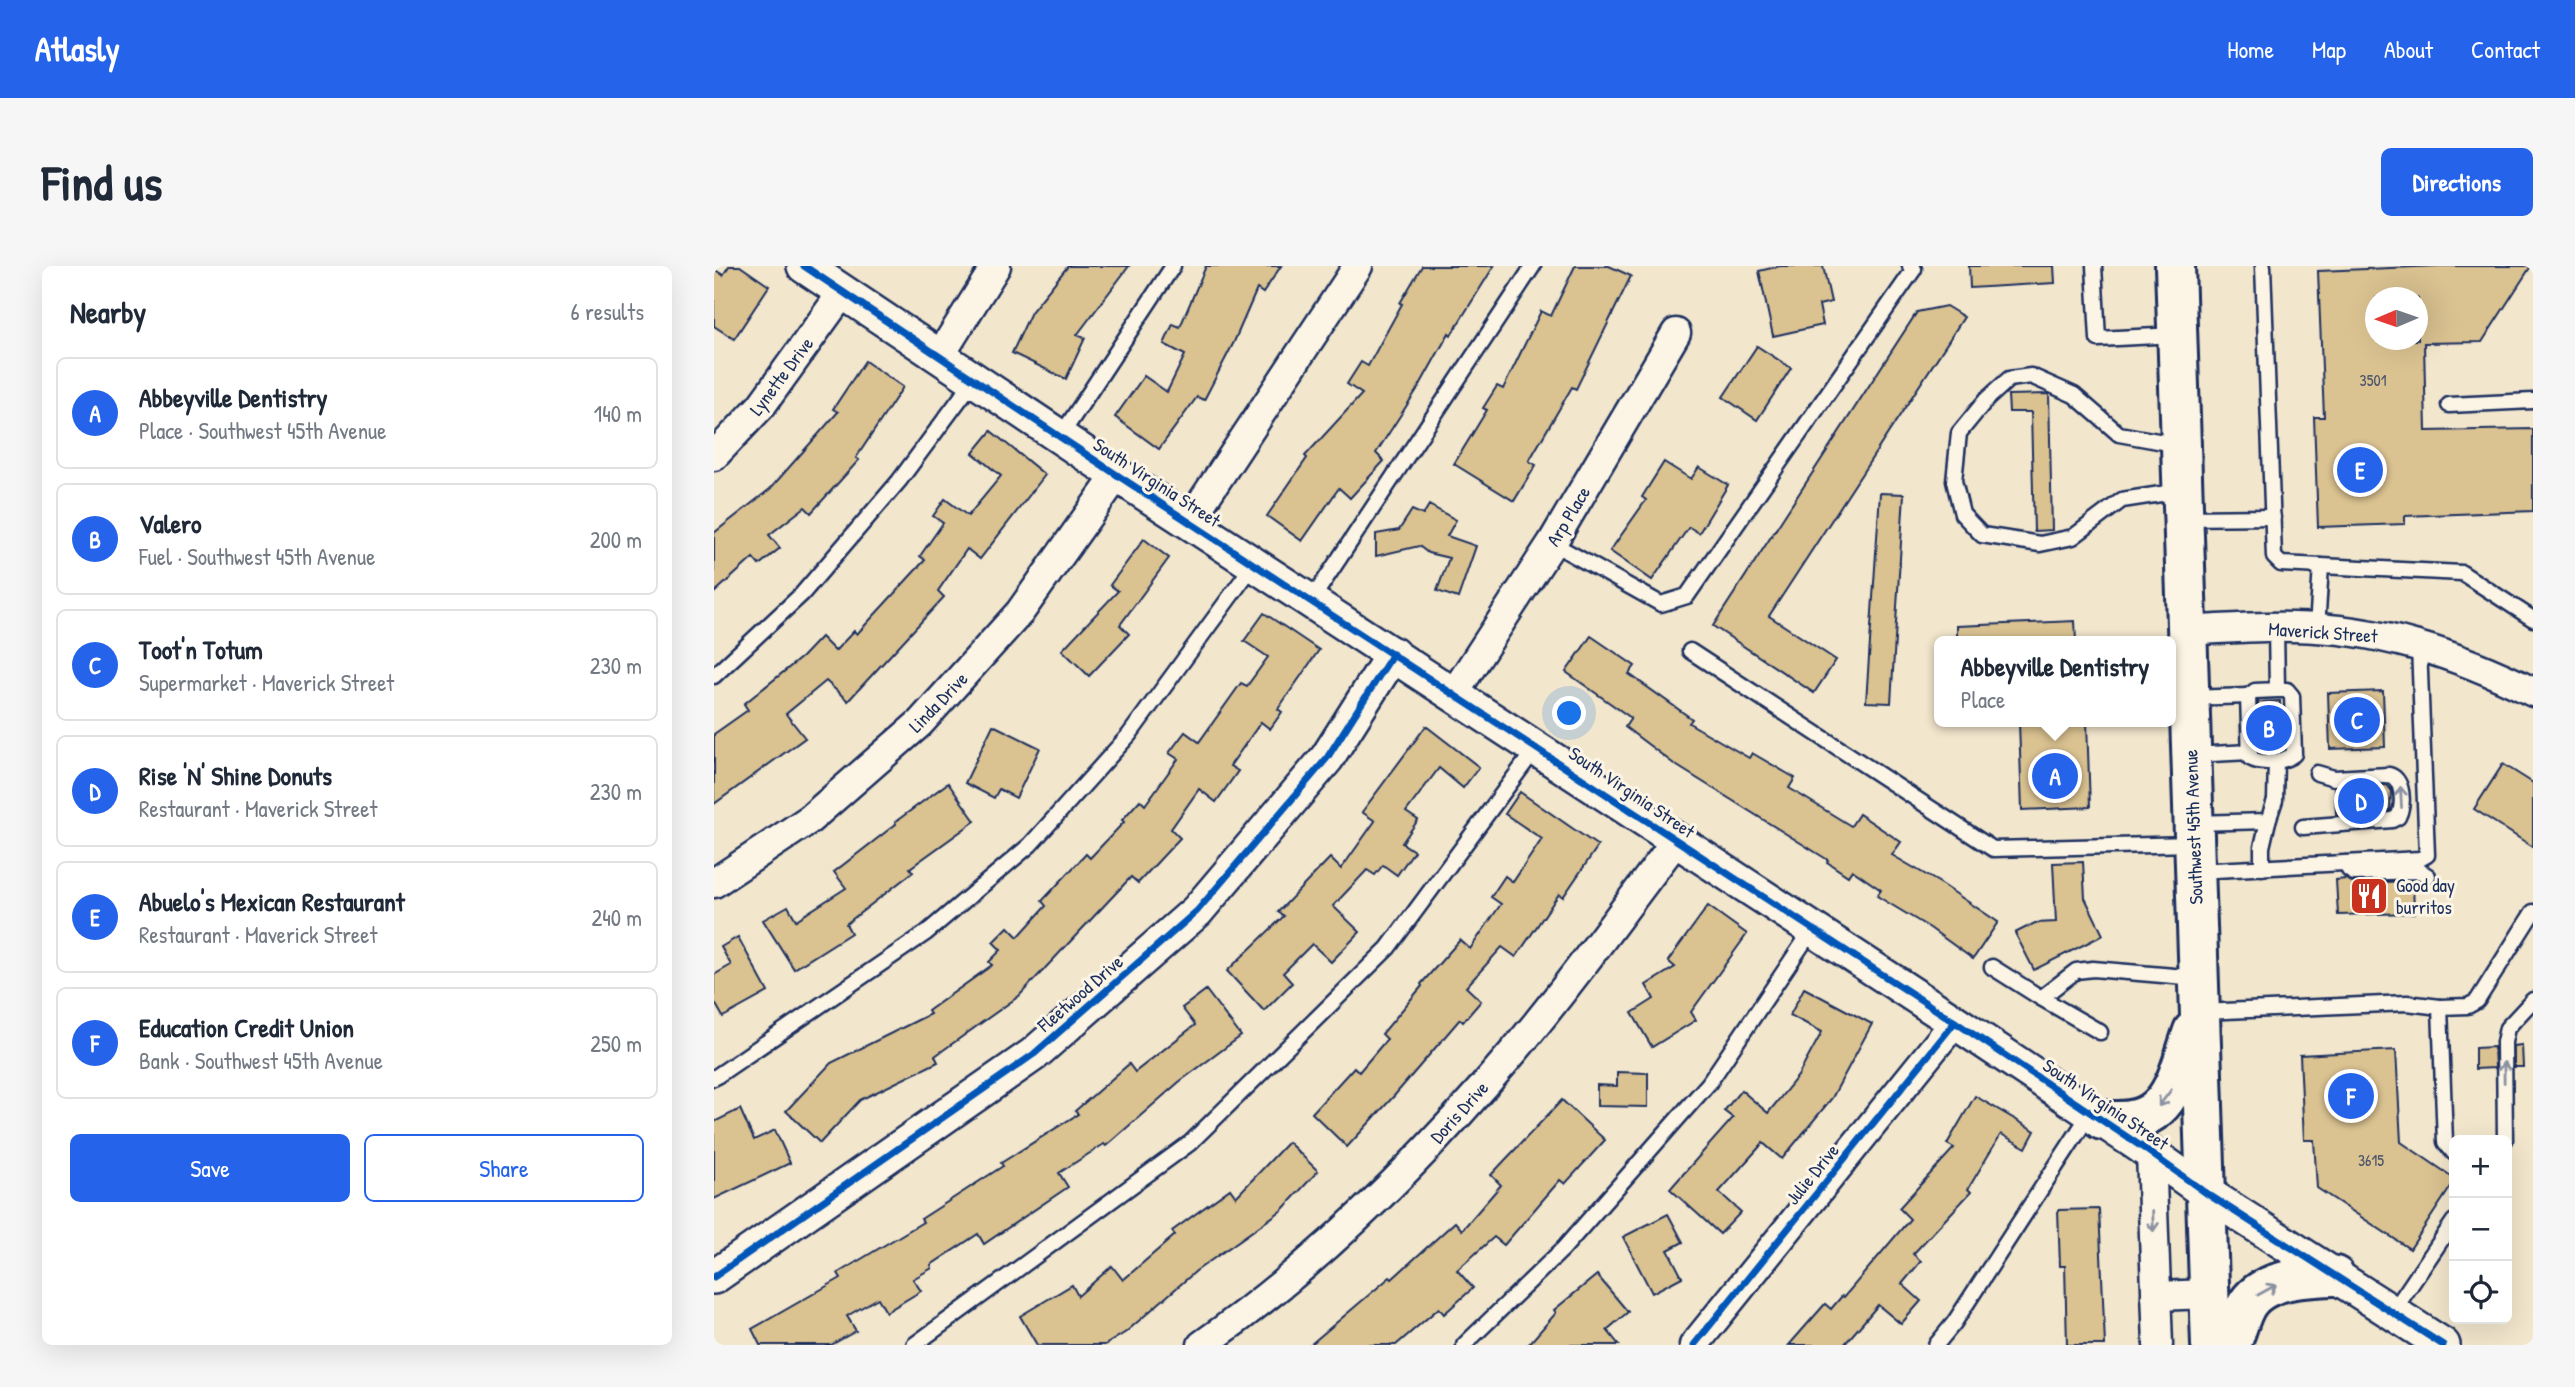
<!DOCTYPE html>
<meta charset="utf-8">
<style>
:root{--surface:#fff;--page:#f6f6f7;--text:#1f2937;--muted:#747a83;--line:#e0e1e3;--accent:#2563eb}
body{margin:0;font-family:"Patrick Hand",sans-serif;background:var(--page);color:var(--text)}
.controls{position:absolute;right:21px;bottom:21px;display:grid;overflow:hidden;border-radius:10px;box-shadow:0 7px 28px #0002}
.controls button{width:63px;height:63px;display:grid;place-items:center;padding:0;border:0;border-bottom:2px solid var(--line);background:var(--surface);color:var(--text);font:35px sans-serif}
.compass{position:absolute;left:1651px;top:21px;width:63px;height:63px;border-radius:50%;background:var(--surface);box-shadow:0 7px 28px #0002;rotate:268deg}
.you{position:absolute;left:856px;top:448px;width:24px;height:24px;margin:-18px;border:5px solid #fff;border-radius:50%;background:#1a73e8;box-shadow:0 0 0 10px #1a73e833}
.badge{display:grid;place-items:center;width:46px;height:46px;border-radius:50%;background:var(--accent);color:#fff;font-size:23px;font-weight:700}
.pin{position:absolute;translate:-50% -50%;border:4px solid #fff;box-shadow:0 2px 7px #0006}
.popup{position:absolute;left:1220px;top:370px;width:242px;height:91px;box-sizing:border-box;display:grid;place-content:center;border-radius:10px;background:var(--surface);filter:drop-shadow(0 2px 5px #0005);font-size:23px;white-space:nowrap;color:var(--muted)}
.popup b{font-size:26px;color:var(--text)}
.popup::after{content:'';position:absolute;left:50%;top:100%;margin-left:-14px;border:14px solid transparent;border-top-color:var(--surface)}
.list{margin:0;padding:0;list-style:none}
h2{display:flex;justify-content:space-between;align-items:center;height:91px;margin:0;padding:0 28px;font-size:30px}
h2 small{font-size:23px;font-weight:400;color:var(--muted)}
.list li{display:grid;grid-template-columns:46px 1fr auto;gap:21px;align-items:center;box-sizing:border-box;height:112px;margin:0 14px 14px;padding:0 14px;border:2px solid var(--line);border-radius:10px}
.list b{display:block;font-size:26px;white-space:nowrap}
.list p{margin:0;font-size:23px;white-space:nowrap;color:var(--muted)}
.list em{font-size:23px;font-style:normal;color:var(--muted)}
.actions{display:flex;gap:14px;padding:21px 28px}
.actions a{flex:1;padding:16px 0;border:2px solid var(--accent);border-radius:10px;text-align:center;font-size:24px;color:var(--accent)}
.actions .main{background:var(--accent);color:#fff}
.icon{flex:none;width:38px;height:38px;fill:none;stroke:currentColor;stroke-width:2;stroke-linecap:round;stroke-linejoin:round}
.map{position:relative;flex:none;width:1819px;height:1079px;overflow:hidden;border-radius:10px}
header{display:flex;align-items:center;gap:42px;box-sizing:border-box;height:98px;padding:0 35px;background:var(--accent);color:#fff}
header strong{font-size:33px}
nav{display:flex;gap:38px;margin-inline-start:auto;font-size:24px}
.intro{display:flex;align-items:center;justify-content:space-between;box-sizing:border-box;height:168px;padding:0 42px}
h1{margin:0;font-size:49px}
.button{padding:18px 32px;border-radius:10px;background:var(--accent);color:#fff;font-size:24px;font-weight:700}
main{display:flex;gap:42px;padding:0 42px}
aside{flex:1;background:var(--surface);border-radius:10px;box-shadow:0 7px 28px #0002}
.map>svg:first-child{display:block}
</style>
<header>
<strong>Atlasly</strong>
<nav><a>Home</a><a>Map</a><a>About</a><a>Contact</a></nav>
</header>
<div class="intro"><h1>Find us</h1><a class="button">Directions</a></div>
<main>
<aside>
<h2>Nearby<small>6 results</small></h2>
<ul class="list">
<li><span class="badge">A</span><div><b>Abbeyville Dentistry</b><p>Place · Southwest 45th Avenue</p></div><em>140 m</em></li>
<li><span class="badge">B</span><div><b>Valero</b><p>Fuel · Southwest 45th Avenue</p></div><em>200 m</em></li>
<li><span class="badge">C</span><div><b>Toot'n Totum</b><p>Supermarket · Maverick Street</p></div><em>230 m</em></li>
<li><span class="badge">D</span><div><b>Rise 'N' Shine Donuts</b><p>Restaurant · Maverick Street</p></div><em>230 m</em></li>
<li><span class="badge">E</span><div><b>Abuelo's Mexican Restaurant</b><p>Restaurant · Maverick Street</p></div><em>240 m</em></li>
<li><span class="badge">F</span><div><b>Education Credit Union</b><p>Bank · Southwest 45th Avenue</p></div><em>250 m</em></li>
</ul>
<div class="actions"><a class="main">Save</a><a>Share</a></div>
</aside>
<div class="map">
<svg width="1819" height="1079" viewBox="0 0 1819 1079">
<rect width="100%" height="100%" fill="#f2e6cc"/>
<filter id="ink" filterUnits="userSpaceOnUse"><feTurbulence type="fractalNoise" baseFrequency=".0143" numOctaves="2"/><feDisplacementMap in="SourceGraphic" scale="14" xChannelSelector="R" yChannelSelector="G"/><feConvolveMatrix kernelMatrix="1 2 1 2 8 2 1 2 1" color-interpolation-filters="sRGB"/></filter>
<g filter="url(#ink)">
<g fill="#dac291" stroke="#1b2f5e" stroke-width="2" fill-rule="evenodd">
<polygon points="15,0 26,0 55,20 20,73 0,60 0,3 9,9"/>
<polygon points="354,0 415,0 363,69 371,72 352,113 298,87 317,46"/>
<polygon points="492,0 567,0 549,27 543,23 520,76 490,134 483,131 445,183 401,151 430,110 453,126 471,89 450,78 459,58 466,61"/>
<polygon points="708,0 780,0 737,69 735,67 706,119 662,187 670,195 636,232 625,222 588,275 553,250 593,192 591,190 648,128 633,118 647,96 654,100 688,38 686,37"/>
<polygon points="861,0 895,0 917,10 862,123 858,121 815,195 822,199 800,235 740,198 773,144 769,142 783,120 789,123 827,45 837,50"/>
<polygon points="1066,0 1109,0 1117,36 1105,39 1109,59 1059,70 1045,5"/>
<polygon points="1255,0 1340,0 1341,17 1256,22"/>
<path d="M1725,0H1817L1768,76L1710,77L1712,165L1819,163V245L1691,250V258L1604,261L1600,151H1610L1604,5ZM1662,32H1704V74H1662Z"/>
<polygon points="1232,40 1250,51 1055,350 1122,394 1100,427 999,360 1203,46"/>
<polygon points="1043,80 1077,102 1043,154 1009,131"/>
<polygon points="151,95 189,121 142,192 145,194 97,247 91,241 55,269 66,282 45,299 39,292 0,327 0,267 56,223 124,146 119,143"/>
<polygon points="1335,128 1338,264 1320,265 1317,146 1295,146 1294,129"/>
<polygon points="277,165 331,209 266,293 253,283 224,325 230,331 134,435 112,415 72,448 91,472 0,538 0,468 34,444 30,438 88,391 107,371 121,385 140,365 143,368 211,294 206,290 229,257 219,250 231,233 254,250 287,210 259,187"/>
<polygon points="950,196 977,213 985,201 1014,219 985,267 975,261 938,314 896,285 932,234 928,231"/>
<polygon points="1166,227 1190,228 1177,437 1152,436"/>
<polygon points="715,239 742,254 733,270 762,280 744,332 723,325 735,292 714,287 705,280 662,290 662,268 685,264 698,244 709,249"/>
<polygon points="430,273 455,292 406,359 415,368 375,410 348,384 404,325 396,319"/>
<polygon points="550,347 605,384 564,443 568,446 556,463 547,456 516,500 524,505 502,536 485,523 457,563 466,572 424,617 417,611 305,730 221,790 224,796 146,834 106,877 72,845 117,797 216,748 214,745 278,699 275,696 287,684 279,676 294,661 304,671 332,640 328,635 372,588 376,592 410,556 408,554 426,534 431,539 464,493 455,487 471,466 485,476 527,417 533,420 554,391 530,375"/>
<polygon points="1361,355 1362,375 1243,375 1243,360"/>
<polygon points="877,370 921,400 915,408 978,453 975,457 1035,492 1038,487 1081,512 1075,522 1137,560 1145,548 1187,576 1178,589 1226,617 1284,656 1259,693 1216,662 1163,630 1167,624 1138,604 1134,610 1113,596 1114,594 960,498 911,461 917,452 852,406"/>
<polygon points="1669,425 1671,481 1616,483 1614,427"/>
<polygon points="1566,435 1567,484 1546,485 1544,436"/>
<polygon points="1305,456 1373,456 1376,541 1308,544"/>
<polygon points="279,459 326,482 302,532 285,523 280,532 251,517"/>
<polygon points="712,460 765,501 749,522 725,502 692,546 704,554 688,577 700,585 683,609 669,599 661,609 653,604 619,640 646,666 617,696 598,678 569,707 578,717 550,745 513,705 570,650 564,646 616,592 627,603 661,555 648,546"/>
<polygon points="1789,498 1819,517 1819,581 1760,543"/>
<polygon points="234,517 261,555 196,602 199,606 132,658 137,667 80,703 49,654 74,640 82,654 132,622 120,606 182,558 181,556"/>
<polygon points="1673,519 1677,524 1676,544 1622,549 1621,522"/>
<polygon points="806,526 884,580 849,631 845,628 802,691 788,681 752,721 767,735 749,756 746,753 680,830 633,881 598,847 640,801 645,806 673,773 668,768 708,720 707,718 746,674 756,683 787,638 777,631 791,610 799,616 828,573 791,548"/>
<polygon points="1369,596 1371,632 1389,669 1320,704 1301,667 1321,657 1342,656 1339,597"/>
<polygon points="1632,613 1640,617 1699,615 1700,647 1624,649 1622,614"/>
<polygon points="994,640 1033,668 977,746 982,754 938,781 918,747 940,733 932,719 961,701 954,695"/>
<polygon points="24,671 54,726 9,751 0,735 0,709 17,699 7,681"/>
<polygon points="1090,722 1158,758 1118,832 1068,893 1049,877 1005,926 1027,946 1006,968 956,923 1019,852 1010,845 1027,824 1054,847 1084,810 1108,766 1076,749"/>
<polygon points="492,724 527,770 465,816 392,880 390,878 345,907 354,921 270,978 264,968 217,999 218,1002 199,1013 207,1025 172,1046 164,1032 133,1050 142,1065 117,1079 46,1079 38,1063 127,1012 124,1007 209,956 207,953 289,900 287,897 364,848 361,845 415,798 421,806 481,759 468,742"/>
<polygon points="1808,779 1809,801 1800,801 1800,780"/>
<polygon points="1780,781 1781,802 1761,803 1761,782"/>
<polygon points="1682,784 1687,876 1740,912 1740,916 1696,983 1603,922 1600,874 1590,874 1586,789"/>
<polygon points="903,806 934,807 934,841 883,840 883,819 903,820"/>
<polygon points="1261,830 1321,865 1312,882 1287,868 1254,923 1257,926 1199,988 1207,995 1188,1018 1207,1035 1187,1058 1164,1039 1130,1079 1075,1079 1111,1038 1117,1043 1128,1030 1130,1031 1196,953 1185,942 1240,882 1233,878"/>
<polygon points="848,834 891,874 851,918 846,914 790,979 780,971 743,1004 759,1022 730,1048 725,1042 682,1079 596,1079 676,1011 678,1013 741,956 748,964 787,919 777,909"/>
<polygon points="26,843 40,874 61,864 76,897 0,933 0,856"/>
<polygon points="574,876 604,905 568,944 482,1005 412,1066 391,1079 323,1079 306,1050 358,1019 364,1030 398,1000 409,1014 461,969 458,965 516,923 522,931"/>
<polygon points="1385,943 1391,1079 1353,1079 1351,1000 1346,1000 1344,944"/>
<polygon points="954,948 969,976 954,984 968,1011 938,1027 909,971"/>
<polygon points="883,1009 914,1046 893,1064 905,1079 814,1079 842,1047 840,1044"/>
</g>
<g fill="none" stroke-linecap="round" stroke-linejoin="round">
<defs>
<g id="service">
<polyline points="1380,0 1384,73 1462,69"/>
<polyline points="1549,0 1560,291 1567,298 1748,307 1819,353"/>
<polyline points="1735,139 1819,135"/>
<polyline points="346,171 459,0"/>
<polyline points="1466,225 1408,234 1359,271 1326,278 1268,269 1248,248 1240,215 1245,167 1272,134 1295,113 1317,110 1360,129 1405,168 1466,179"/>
<polyline points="1469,252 1559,251"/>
<polyline points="838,277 947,338 973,330 1200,3 1196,0"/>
<polyline points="597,335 819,0"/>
<path d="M1562,361L1563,424H1573L1578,430L1580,488C1570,496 1548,499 1536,492L1534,430L1541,425L1563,424"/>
<polyline points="1603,362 1607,300"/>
<polyline points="976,385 1279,583 1478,578"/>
<polyline points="0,410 88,328 185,215 260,114"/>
<polyline points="1476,432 1534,430"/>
<polyline points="1478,489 1536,486"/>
<polyline points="1480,557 1554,555 1561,534 1562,495"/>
<path d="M1589,561L1678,554L1684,551C1690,539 1690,513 1675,509L1620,512L1603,507"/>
<polyline points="1632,597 1635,604 1640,607 1706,605 1714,610"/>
<polyline points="1548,602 1548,581 1554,555"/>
<polyline points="1482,605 1706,593 1713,589 1705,380"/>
<polyline points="1278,701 1327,732"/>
<polyline points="1726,741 1754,740 1763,735 1819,646"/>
<polyline points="1488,746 1693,737 1726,741 1731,876 1740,887"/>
<polyline points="1386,766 1327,732 1362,705 1379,703 1483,712"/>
<polyline points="0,812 212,667 316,579 415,469 540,298"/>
<polyline points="1791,874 1790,776 1793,762 1819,734"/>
<polyline points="1678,1047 1740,955"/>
<polyline points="200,1079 476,877 674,682 822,482"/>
<polyline points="750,1079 849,983 995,817 1098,664"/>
<polyline points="1222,1079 1240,1057 1377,846"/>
</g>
<g id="minor">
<polyline points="225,91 282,0"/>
<polyline points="0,190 47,140 129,26"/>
<polyline points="475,256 644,0"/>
<path d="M1472,365C1507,363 1543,360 1579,361C1664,362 1743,388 1819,426"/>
<polyline points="739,429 838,277 962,67"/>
<polyline points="0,617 96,553 206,457 306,346 403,209"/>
<polyline points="1437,887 1444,1079"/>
<polyline points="1442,1030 1495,1028"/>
<path d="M488,1079C604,998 709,893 800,785C857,718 908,645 962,575"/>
<polyline points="980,1079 1241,756"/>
</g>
<g id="tertiary">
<polyline points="90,0 403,209 1241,756 1428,881 1492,927 1729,1079"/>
<polyline points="0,1011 320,788 483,645 613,492 679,388"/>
</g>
<g id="secondary">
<polyline points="1461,0 1497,1079"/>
<path d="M1388,854C1456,863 1461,816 1479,765"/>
<path d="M1517,1079C1522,1067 1525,1054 1531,1042C1546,1012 1592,1011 1621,1010"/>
</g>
</defs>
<use href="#service" stroke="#1b2f5e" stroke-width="19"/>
<use href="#minor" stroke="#1b2f5e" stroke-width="33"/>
<use href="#tertiary" stroke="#1b2f5e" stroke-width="38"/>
<use href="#secondary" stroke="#1b2f5e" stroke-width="44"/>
<use href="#service" stroke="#fcf5e5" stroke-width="14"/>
<use href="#minor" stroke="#fcf5e5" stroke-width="28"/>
<use href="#tertiary" stroke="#fcf5e5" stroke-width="33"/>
<use href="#secondary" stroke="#fcf5e5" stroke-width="38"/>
<defs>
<g id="cycleway">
<polyline points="90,0 403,209 1241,756 1428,881 1492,927 1729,1079"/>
<polyline points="0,1011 320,788 483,645 613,492 679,388"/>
<polyline points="980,1079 1241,756"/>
</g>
</defs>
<use href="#cycleway" stroke="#fcf5e5" stroke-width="11"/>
<use href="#cycleway" stroke="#0057b8" stroke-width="7"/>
</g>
<defs><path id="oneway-shaft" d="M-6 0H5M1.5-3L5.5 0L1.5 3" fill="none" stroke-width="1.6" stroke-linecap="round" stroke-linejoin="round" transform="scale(1.75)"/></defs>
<g stroke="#8c92a2">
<use href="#oneway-shaft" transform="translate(1687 531) rotate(-93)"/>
<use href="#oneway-shaft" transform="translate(1790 806) rotate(-91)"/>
<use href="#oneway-shaft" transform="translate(1451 832) rotate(127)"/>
<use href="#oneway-shaft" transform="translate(1439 955) rotate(88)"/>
<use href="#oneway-shaft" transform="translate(1553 1024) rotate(-29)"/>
</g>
</g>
<defs>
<symbol id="restaurant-square" viewBox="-11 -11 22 22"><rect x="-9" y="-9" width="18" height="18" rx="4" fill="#c8321e" stroke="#fcf5e5"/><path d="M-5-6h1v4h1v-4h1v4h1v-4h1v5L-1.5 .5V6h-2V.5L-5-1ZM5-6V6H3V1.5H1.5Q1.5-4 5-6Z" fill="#fff"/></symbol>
</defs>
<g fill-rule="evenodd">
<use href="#restaurant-square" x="1633" y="608" width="44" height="44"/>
</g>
<g text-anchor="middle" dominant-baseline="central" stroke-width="6" stroke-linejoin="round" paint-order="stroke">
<g font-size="16" fill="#4b546b">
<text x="1659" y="114">3501</text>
<text x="1657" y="894">3615</text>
</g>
<g font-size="19" fill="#1b2f5e" stroke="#fcf5e5">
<text transform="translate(67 110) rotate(-53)">Lynette Drive</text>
<text transform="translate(443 216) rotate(33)">South Virginia Street</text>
<text transform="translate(854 250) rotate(-59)">Arp Place</text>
<text transform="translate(1609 366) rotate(4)">Maverick Street</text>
<text transform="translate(224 436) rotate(-46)">Linda Drive</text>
<text transform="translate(918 526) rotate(34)">South Virginia Street</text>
<text transform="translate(1479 561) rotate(-92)">Southwest 45th Avenue</text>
<text transform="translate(366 727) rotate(-41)">Fleetwood Drive</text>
<text transform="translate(1392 838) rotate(34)">South Virginia Street</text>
<text transform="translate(745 846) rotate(-48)">Doris Drive</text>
<text transform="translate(1098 908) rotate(-51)">Julie Drive</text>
</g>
<g font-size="19" fill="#1b2f5e" stroke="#fcf5e5" text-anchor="start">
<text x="1682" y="619">Good day<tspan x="1682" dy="22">burritos</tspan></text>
</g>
</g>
</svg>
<div class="controls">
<button>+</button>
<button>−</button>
<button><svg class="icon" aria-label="locate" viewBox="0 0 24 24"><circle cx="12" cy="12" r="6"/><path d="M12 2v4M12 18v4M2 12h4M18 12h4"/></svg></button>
</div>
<svg class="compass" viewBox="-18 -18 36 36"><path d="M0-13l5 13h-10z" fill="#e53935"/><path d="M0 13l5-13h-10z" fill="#747a83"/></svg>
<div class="you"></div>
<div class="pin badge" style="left:1341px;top:510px">A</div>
<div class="popup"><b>Abbeyville Dentistry</b>Place</div>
<div class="pin badge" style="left:1555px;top:462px">B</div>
<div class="pin badge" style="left:1643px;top:454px">C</div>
<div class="pin badge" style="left:1647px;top:535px">D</div>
<div class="pin badge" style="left:1646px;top:204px">E</div>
<div class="pin badge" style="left:1637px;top:830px">F</div>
</div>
</main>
